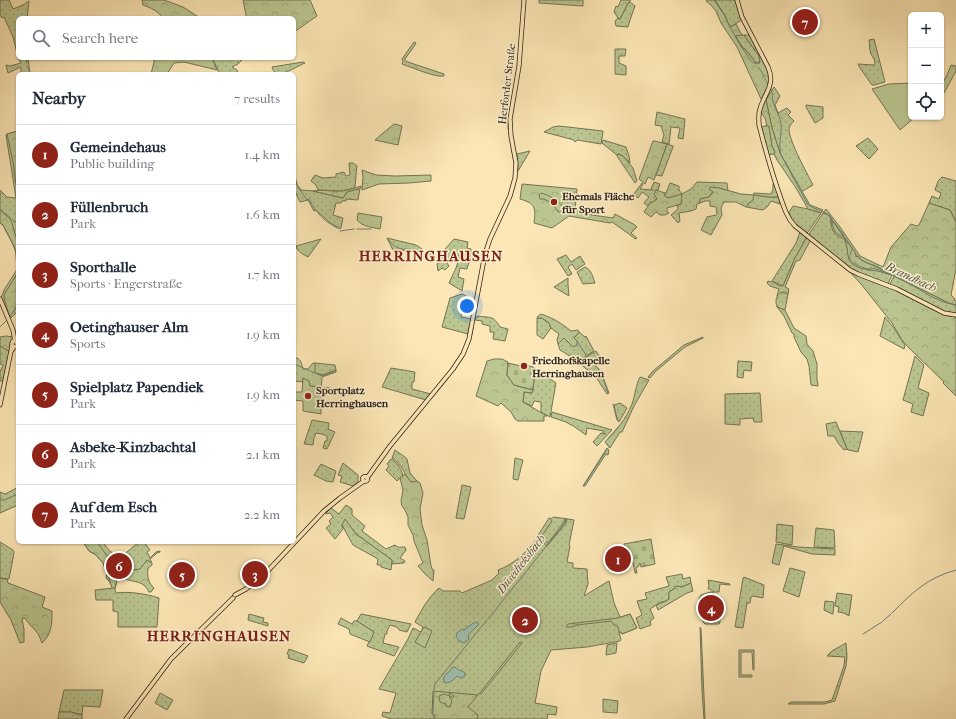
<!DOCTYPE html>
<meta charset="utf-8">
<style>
:root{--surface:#fff;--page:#f2f2f3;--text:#1f2937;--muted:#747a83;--line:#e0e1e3;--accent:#8f2418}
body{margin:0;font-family:"IM FELL French Canon",serif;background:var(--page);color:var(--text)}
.controls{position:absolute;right:12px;top:12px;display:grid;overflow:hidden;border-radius:6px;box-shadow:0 1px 3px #0004}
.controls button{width:36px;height:36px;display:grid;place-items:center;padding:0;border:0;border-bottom:1px solid var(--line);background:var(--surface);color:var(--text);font:20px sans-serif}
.you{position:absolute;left:467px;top:306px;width:14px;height:14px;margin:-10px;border:3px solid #fff;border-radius:50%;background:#1a73e8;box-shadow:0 0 0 6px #1a73e833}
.badge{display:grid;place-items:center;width:26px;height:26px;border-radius:50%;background:var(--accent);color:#fff;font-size:13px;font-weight:700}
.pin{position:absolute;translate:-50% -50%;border:2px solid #fff;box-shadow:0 1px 4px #0006}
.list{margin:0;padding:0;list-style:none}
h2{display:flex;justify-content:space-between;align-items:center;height:52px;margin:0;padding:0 16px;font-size:17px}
h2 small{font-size:13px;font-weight:400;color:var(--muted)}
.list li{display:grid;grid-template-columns:26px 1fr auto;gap:12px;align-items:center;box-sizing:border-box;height:60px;padding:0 16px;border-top:1px solid var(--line)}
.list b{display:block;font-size:15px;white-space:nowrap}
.list p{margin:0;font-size:13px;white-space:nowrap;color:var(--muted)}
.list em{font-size:13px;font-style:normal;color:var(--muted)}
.icon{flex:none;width:22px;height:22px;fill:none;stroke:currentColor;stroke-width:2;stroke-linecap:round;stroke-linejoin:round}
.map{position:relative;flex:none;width:956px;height:719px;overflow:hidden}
.search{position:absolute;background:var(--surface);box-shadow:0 1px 3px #0004;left:16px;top:16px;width:280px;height:44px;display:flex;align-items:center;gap:10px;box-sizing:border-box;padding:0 14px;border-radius:6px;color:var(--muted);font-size:15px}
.panel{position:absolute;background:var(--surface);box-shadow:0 1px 3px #0004;left:16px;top:72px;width:280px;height:472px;border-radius:6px}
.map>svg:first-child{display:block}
</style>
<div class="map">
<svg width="956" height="719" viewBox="0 0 956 719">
<defs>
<pattern id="green-dots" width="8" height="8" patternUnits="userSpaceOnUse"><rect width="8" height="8" fill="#bbc690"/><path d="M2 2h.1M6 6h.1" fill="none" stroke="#a1aa7b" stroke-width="1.8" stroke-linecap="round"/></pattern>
<pattern id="forest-crowns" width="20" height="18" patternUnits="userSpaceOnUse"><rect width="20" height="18" fill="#bbc690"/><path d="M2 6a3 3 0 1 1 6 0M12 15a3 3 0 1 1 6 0" fill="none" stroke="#a1aa7b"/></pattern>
<pattern id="wetland-marsh" width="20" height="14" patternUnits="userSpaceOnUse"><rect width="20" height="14" fill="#bbc690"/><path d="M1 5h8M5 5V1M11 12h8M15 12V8" fill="none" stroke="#a1aa7b"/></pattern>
<pattern id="cemetery-stones" width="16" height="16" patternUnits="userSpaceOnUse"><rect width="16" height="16" fill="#bbc690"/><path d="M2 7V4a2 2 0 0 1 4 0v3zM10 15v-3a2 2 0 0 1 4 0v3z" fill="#a1aa7b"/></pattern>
</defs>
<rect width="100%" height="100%" fill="#fce6b5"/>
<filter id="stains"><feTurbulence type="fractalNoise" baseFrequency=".005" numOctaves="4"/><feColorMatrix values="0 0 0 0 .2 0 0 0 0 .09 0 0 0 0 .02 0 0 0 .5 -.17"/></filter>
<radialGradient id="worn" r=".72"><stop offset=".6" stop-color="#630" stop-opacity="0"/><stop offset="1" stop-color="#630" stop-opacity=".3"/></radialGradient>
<g fill="url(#green-dots)" stroke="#747454">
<polygon points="0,0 9,0 13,9 23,5 29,1 27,18 18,18 18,57 13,37 4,17 2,18 0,15"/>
<polygon points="539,0 583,0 583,6 539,3"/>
<polygon points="715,0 735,0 742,20 730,27 725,16"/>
<polygon points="630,2 635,6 630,20 628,27 616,26 615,21 618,18 620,19 628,3"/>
<polygon points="735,35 744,35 759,56 760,63 756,63 745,49 743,48"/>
<path d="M874,39L885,82L874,85H872L860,68L858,64L874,65L875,64C875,59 873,58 871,54C869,50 870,44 869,40Z"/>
<polygon points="615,49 626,49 625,56 619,56 619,63 626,66 626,75 615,74"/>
<polygon points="212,58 242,58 242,60 238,64 232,67 237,70 238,74 220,74"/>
<path d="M303,62L305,63C300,65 283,75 278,74C274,73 273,70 272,67Z"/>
<path d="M774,87L780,96L775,105L778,113L787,108L791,112L788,115L794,121C792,123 789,126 789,129C789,141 807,173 813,185L801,192L780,153L772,128L766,100Z"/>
<polygon points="806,105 823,107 823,118 815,123 806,107"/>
<polygon points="657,112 685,119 683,139 678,138 680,128 671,127 669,144 662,142 664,135 661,126 655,125"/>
<polygon points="769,125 772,146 775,152 774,154 768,155 761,127"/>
<polygon points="559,126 603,131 603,132 601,144 577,140 575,142 574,140 544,132 553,127"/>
<path d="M18,131V265C16,261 17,257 16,252C13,243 7,234 3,225L0,223V190L7,197L16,198L6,135L7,134Z"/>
<polygon points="868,138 878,149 869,159 856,146"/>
<polygon points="603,140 626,147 629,156 630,163 623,156 618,154 617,155 602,143"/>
<polygon points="667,144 673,146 673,147 662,176 656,175"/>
<polygon points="530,151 518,171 517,154"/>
<polygon points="349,163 353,163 357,166 356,175 355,188 341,191 318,190 316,185 311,181 315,175 323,178 336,177 336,174 344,172 346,176 350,175"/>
<polygon points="294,175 298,187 299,187 301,190 313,191 343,198 347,192 360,188 358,200 346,199 346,201 342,201 341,203 336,203 333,215 343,218 341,228 340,229 329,222 316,210 314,211 308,200 300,202 294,189"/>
<polygon points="942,177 956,181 956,222 950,210 929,203 932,196 939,199 941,193 935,190 938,181"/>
<polygon points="654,182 660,184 658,190 656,190 657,198 653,202 651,202 648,206 644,203 649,197 642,192 638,198 633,195 642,183 643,184 640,189 653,190 651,189"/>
<polygon points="697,182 727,183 728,191 719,188 713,191 709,197 700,199 700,203 697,204 696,209 691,211 679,213 680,221 678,223 671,215 678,209 677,205 681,204 681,195 668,198 664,195 665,193 666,193 670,183 679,186 679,190 682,194 691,189"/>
<polygon points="753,195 770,197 779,197 780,204 771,201 768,206 763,210 746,207 749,203 753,200"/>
<polygon points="793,206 808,209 821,213 808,232 807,233 795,225 788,214"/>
<path d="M823,213C834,216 829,220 832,227C834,235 842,235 845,240C847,245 848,253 849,259L868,270H876L892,275L888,284L886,285L849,268L810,236L809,234Z"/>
<polygon points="800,232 807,237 795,258 783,286 772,281 796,243"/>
<polygon points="387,238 416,245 422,249 424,253 431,250 434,256 427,258 415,256 415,251 393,250"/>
<polygon points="454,239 468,242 467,248 471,249 470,262 469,262 467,269 460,268 458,277 464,279 462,291 449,283 456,268 460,256 454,255 447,263 449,266 445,270 442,268 438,271 437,264 443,259 439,256"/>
<polygon points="566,255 571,262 580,256 585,264 576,270 572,264 568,267 572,274 568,276 557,259"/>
<path d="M585,267C591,269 593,277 595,283L583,284L577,272Z"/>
<polygon points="894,276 949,303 956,305 956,314 949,314 889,286"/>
<polygon points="568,278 568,285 569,296 554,287"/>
<path d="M780,292H782L788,294L785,310L782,309L777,307C775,301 776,297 780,292Z"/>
<polygon points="462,294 474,300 474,304 463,303 461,317 471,319 468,334 442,327 450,298"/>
<path d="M478,316C490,318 493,315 500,327L508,329L505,341L493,339L494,332H490V326L482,324V321L475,320L476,317Z"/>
<polygon points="885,317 893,327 905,345 904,349 880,336"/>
<polygon points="537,318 542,318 549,323 551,328 543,339 537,335"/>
<polygon points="579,332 585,337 586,336 594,351 578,361 560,350 558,344 564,338 573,347 574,338"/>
<polygon points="703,337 703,338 685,347 656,371 650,378 648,377 653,371 684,345"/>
<polygon points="0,338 12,340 3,381 0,381 0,372 3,365 0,364"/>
<polygon points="596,351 600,357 592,361 601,372 609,393 607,394 596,377 578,362"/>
<polygon points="915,356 924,365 918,388 929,393 923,416 911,412 913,404 903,400"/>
<polygon points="738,361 752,362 751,371 744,370 743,378 737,377"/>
<polygon points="315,363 335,365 336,370 323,375 314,373"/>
<polygon points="391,368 415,372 414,382 412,382 412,389 431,394 426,400 382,387"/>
<polygon points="534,368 556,383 550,417 541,412 541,402 534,401 532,406 523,402 524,392 532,393 534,380"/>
<polygon points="760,393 762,422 754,422 753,418 740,419 740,425 725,424 725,394"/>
<polygon points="620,403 627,408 619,422 617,419 614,405"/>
<polygon points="552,412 612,430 597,446 593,442 601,433 606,434 603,433 604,431 587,428 586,435 572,425 571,425 566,422 551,417"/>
<polygon points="312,420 329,423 328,429 335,432 327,449 323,448 325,441 327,441 327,436 322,434 316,433 314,438 313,445 304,444"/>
<polygon points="840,431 863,432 858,452 848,450 847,449"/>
<path d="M395,450L405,457L407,459L410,473L417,481L411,483C404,473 402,465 392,458Z"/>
<path d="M391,459C397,463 400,467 403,475L397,481L386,470L389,466L387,464Z"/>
<polygon points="343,463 358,475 358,482 353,486 340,482 342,476 338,475"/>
<polygon points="321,464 336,471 333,482 326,481 314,475"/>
<polygon points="462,485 471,487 464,519 456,518"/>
<polygon points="18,486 18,505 0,513 0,492 5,494 15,489"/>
<path d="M346,505L352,509V515L365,526L362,531L386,549L395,545C398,548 401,547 405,547L406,550L400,558L405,561L404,563L392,564V560L356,534L345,520L342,525L343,529L335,539L326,528L331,524L329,521L333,517L330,513L326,514V513L331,508L339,514Z"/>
<path d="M554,517L574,520L569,545L570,546L567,562L573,563V568L587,569L588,584L584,596L607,582L609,581L614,603L620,617H621L630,614L637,628L622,634L621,632H619L621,640L620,641L587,647L551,650L541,671L535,703L557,707L556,715L548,714L547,719H391L382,716L383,712L390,713L396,693L379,689L380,687L408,639L413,628L421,632L423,627L415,622C422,609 428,598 439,588L443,591H460L462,593L492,580L499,573L498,570C513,565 528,551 537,539C542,533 547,519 554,517Z"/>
<polygon points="777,524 793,526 792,545 776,542"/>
<polygon points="816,528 834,530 835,548 814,547"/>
<polygon points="0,542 13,550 14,553 9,579 0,578"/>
<path d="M83,542H103C108,550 112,554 121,557L139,542H144L150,550L147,552L150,558L156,552L160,551V552L157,553L150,559L152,563L151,562L147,570V588L142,583L121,574L118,575L115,590L116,593C128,591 147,594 159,598L157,627H118V612L113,611V600H96L95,590L113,588L109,581L106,578L107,573L103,563L96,555L89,551Z"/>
<polygon points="784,545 798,547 835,549 835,555 812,554 784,546"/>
<polygon points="171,565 188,577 186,581 172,578 172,583 171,583"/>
<polygon points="790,568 805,572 799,597 783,591"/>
<polygon points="682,574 683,579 690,577 691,583 682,587 676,586 674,589 669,592 669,599 666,601 661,602 650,609 654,618 650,621 651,625 640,629 636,618 642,615 637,601 647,599 645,593 669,586 666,577"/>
<polygon points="744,577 764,585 763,598 753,596 751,597 750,603 747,603 743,628 735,627 743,578"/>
<polygon points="708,580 730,584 730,585 720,584 719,592 714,592 710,589 708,589 709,586"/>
<polygon points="710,592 713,592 713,596 718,596 720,622 719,624 705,624 703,622 699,598 701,595"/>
<polygon points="837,593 852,595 849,616 844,613 838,612 839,607 835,606"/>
<polygon points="825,601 834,602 833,614 832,614 824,610"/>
<polygon points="249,614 264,618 263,622 268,623 268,626 248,620"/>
<polygon points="361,614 411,624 407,632 399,630 397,627 390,625 387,631 387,634 385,634 383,643 399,647 394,656 367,646 374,632 357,621"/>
<polygon points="700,627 701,628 705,719 704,719 702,690"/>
<polygon points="617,643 616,653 606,655 607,645"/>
<polygon points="846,643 847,656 846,666 835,701 824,704 788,704 791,702 825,702 832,700 844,666 845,657 827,656 832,651"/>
<polygon points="289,649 308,656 304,663 288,658 289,655 287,654"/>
<polygon points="739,650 754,650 754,670 753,670 752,652 741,652 741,675 752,675 752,677 739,677"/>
<polygon points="64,690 103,690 100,707 83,706 82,715 71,712 59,712"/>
<polygon points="160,693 173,700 167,710 155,703"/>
<polygon points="603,699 618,701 617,713 603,712"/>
</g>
<g fill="url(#forest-crowns)" stroke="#747454" fill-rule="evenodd">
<path d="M142,0H164L183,7L200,18H163C158,11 151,8 143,5Z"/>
<polygon points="243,0 310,0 317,16 294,32 294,18 245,18 246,15"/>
<polygon points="621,0 631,0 628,3 620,19 618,18 614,12 616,6 618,7"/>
<path d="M707,0H715L725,16L730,27L736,24L742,35L735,36L742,48L745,49L756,63H760L759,56L744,35H750C755,45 770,68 770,79C770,86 765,94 761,99L737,47L721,23L716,11L711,5L706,1Z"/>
<path d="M414,42L416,43L415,45L405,59V61L444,74V76C436,78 411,67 402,64L403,61L402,59Z"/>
<polygon points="18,58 28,58 30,74 21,74 21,67 8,73 6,65 10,66 21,63"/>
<polygon points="155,58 212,58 217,70 184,62 174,63 167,74 151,74"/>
<polygon points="951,65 956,66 956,71 944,93 941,92 941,86 947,75"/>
<polygon points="765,100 766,100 772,128 780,153 810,205 823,210 821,213 808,209 796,188 777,160 774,154 775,152 772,146 769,126 767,126 765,118 760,111"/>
<polygon points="394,124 402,126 398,145 375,140 382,134"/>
<polygon points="18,131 18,199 13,162 7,134"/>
<polygon points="653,141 654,141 667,144 654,180 648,177 645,184 639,179"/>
<polygon points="618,154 623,156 633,168 637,181 635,183 617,156"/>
<polygon points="362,170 376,175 395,176 431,175 431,181 409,183 379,184 362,190 363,177"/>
<path d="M522,184L577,189L575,209L585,214L613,218L615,214L635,225L637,227L631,233L637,238L635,239L629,234L612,222L610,223L569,216L552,228L534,223C536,208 535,203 520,199Z"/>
<polygon points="773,184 774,184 779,197 770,197 754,195 753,200 749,203 746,207 736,202 724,202 721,208 722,215 711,235 701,230 707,217 716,215 717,214 716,207 710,206 710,201 705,201 700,203 700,199 709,197 713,192 709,189 710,187 719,188 741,194 753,195 754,193 771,194 773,189"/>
<path d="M361,186V188L347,192L343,198L313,191C324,189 332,192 342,191C349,190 355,188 361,186Z"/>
<polygon points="656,190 665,193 664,195 668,198 682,194 681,204 667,208 667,212 669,213 665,215 660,215 656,212 651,217 644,212 651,202 653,202 657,199 654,194"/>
<polygon points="929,203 950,210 956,222 956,269 951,295 955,299 954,300 956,301 956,305 949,303 894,276 888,273 886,274 883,270 860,260 848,243 844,238 842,234 830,217 827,214 823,213 826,209 840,227 860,256 883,267 891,247 911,224 917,226 919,225"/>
<path d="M0,210L11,220L18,244V265C15,260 17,254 15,249C12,241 7,233 3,225L0,223Z"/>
<path d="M807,237L810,239V241L800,260L796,261L785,287L789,289L788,294C783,292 781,291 777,296L779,289L770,286L767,283L768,281L771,282L772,281L778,285L783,286L795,258Z"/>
<path d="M321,239L308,257C303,254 299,253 296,247V246Z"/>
<polygon points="18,268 18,309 16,313 10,319 1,298 4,290"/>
<path d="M849,271C865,280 883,285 900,292C915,299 940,316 956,317V396L943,383L944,382L909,348L902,340L892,323L861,284Z"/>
<polygon points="777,307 782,309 785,310 794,328 806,336 807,344 813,351 817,364 817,380 818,384 818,386 811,385 809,366 807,359 801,352 794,337 794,334 792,333 784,316"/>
<path d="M541,314C553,318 561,323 571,331L578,330L579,332L574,338L577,341V345L573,347L564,338L558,344L557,340L559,334L551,328L549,323L542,318H537L538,316Z"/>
<polygon points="6,336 13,337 13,341 9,351 0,346 0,337"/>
<path d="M294,357C301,359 301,362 303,369H308L313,363H315V373L323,375L336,370V372L322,377L321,392V387L310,386L303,378V382L294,381Z"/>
<polygon points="494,359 502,359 508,362 507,375 514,385 533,390 532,393 524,392 523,402 547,416 544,416 544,421 518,421 515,419 511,412 501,403 498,406 476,396 487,361"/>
<path d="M640,377L649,380L634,406L622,432H620L610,448L605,442C616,431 626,419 632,404C635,396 636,384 640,377Z"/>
<polygon points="836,422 847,449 844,450 838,443 834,436 828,436 826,424"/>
<polygon points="607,448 609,450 608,455 606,454 585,486 583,486"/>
<polygon points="515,458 523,460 518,480 513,479"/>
<polygon points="405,474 411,482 417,481 420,483 423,493 420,509 422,525 427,540 431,566 432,569 434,570 433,581 425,574 418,566 423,563 414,541 413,535 408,525 408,517 405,510 402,506 401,501 403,490 400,478"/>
<polygon points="549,518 550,518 552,521 541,537 548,543 564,522 565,519 567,519 566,523 547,546 537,537"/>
<polygon points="345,519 356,534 392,560 391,570 381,567 381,565 377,565 378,559 353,545 342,525"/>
<path d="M83,542H97L107,556L113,554L121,557L132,570L140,569L147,560L152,563V565L148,568C147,575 148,583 154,588L151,592H149C142,577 129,585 121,575H118L115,588H112L107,573L103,563L96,555L89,551Z"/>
<polygon points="776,544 784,545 779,565 772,563"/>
<path d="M0,578L7,579L8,583L45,597L42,607L52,611C52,623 52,634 42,643C40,639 39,634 36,631C32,627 28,623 25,618L22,619L24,629V642L20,643L11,620L0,602Z"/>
<polygon points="691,583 693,591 687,593 658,610 656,605 666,601 669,599 669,592 674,589 676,586 682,587"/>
<polygon points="630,614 637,628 622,634 621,632 619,632 618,627 614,625 611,621 577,625 572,627 566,627 568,624 618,618 620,617 621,617"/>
<polygon points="341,618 352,624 354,621 357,621 374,632 370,642 350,634 349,629 338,624"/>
<polygon points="424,627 432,631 425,648 415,642"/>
<polygon points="520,642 522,643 482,693 481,694 479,694"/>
<path d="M433,691L478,695L468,707L477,714L478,716L477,719H434V715L432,714ZM450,693L454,696L453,698L449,695L451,700L452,701L450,707L446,706V704L440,702L439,696L444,694L446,695H449Z"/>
<polygon points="59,712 71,712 82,715 82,719 58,719"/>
</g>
<g fill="url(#wetland-marsh)" stroke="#747454">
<path d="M831,219L842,234L844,238L855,252L856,257L857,256C864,265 881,265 885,273L892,275C887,273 882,272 877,271C868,269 855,270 849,260C847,254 848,247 845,241C844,238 841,238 838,236C832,232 831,226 831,219Z"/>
<polygon points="18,272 18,304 10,317 4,299 4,295"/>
</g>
<g fill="url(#cemetery-stones)" stroke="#747454">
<polygon points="508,363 521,366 522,364 533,367 534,380 533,390 514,385 507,375"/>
<polygon points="651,539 655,564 641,567 640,563 639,564 639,566 636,568 637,573 635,573 633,562 628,563 624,544"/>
</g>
<g fill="#bbc690" stroke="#747454">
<polygon points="911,83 911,117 915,117 900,130 872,89 889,84"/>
<path d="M541,193C549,195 561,202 564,209C563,211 562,212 559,212L550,202L544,199H540L539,195Z"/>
<path d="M358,213L382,217L380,229C371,227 363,227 357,220Z"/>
<polygon points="303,378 309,381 310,386 330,388 330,391 321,392 321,414 303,411 303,401 294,400 295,392 302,392"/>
<polygon points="716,597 718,619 705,620 703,598"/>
</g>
<g fill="#9fbfb1" stroke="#718173">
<polygon points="475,622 479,624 470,633 468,636 469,639 464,643 459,641 456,636 457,633 462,629 465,630 466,628"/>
<path d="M453,667H455L458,670L462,671L465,673V676L461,678L457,676C454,680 451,682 446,683H445L443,679L446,674L450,671Z"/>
</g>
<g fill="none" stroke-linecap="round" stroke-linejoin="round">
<g stroke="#718173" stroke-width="1">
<polyline points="714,0 725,16 730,27 743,49 752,62 756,64"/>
<polyline points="26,58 27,63"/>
<polyline points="27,66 30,71 29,74"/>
<path d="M759,68C764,74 764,79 768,84"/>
<path d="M770,87C773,92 772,96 773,102C775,109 780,116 781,123C782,134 778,144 781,155L808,205C814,209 823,211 829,215C834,219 831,224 834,229C836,234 840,235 844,237C847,240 850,244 852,248C850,255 847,261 857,265C859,266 867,269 868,269C869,269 870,268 871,268C876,268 890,274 895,276C915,285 933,302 956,305"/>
<polyline points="509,115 511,104"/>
<polyline points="508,129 508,120"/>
<polyline points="509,132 514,162"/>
<path d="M294,174L298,187L307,200L309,199C317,214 323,220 337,228"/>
<polyline points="513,192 515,184"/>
<polyline points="0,210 10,217"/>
<polyline points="12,219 18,224"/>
<polyline points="833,221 843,234 844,236"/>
<polyline points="357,229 371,229"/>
<polyline points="340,231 354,229"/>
<path d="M388,239C397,252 403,248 416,250"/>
<polyline points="858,256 861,260 885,271"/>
<polyline points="9,317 13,313 18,303"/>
<polyline points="0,327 7,320"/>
<polyline points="472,334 473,328"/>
<polyline points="577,341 586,355"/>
<polyline points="592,362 601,372 608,393"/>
<polyline points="294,364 322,376 335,372"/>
<polyline points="437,392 449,377"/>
<polyline points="613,404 617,420"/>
<polyline points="423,408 436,393"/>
<polyline points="407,428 421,411"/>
<polyline points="609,446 605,442 620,425"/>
<polyline points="584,485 608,448"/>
<polyline points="0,500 4,500 18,494"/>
<path d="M892,613C913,592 927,578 956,570"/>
<polyline points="488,619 565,523 566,519"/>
<polyline points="883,621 891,614"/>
<polyline points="863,634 882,622"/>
<polyline points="434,689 435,684 487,620"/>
<polyline points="433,713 434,692"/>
<polyline points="434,719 435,716"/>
</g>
<defs>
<g id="major">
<path d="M737,0L742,17L768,67C776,85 764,94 760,109C758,114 759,119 759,125C765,148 771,171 779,193C783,204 786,217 795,226L850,270L858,274L897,289L944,313L956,315"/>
<polyline points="0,299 13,330 15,341"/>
<polyline points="12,350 14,347 17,346 17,344 16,342 13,341 12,343 12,345 13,346"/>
<polyline points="0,405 12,346"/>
<circle cx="365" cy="479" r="2.5"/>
<polyline points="367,478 390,446 453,369 463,354 469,339 485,254 490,239 510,196 515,178 516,163 511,136 510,119 519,66 524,0"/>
<polyline points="235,595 246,589 263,576 324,511 340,498 364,481"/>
<polyline points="126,719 171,659 233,598"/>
</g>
</defs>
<use href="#major" stroke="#2d2317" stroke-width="5"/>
<use href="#major" stroke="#fce6b5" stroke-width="3.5"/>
</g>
<g fill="#8f2418" stroke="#fdefcf" stroke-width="1.5">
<circle cx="554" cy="202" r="4"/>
<circle cx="524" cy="366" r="4"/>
<circle cx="308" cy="396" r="4"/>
</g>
<g text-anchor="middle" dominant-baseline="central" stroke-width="3" stroke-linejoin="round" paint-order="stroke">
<g font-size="11" fill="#2d2317" stroke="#fdefcf">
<text transform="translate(507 84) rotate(-83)">Herforder Straße</text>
</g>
<g font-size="11" font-weight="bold" fill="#2d2317" stroke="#fdefcf" text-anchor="start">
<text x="562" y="196">Ehemals Fläche<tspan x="562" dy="13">für Sport</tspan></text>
<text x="532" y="360">Friedhofskapelle<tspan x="532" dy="13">Herringhausen</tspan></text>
<text x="316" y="390">Sportplatz<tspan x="316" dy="13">Herringhausen</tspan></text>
</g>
<g font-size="12" font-style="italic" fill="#4f5245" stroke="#fdefcf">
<text transform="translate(911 277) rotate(25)">Brandbach</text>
<text transform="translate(521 564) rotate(-52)">Düsedieksbach</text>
</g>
<g font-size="15" font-weight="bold" letter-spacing="1" fill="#7a1f14" stroke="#fdefcf">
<text x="431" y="256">HERRINGHAUSEN</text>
<text x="219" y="636">HERRINGHAUSEN</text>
</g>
</g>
<rect width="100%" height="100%" filter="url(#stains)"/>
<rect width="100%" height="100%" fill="url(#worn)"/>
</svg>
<div class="controls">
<button>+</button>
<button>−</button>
<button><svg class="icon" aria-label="locate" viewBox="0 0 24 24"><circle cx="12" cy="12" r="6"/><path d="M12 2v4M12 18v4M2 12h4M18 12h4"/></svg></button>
</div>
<div class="you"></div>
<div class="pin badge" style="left:618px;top:559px">1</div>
<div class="pin badge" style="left:525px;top:620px">2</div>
<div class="pin badge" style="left:255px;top:574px">3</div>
<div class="pin badge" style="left:711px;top:608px">4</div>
<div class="pin badge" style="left:182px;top:575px">5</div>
<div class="pin badge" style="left:119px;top:566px">6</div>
<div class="pin badge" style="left:805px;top:22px">7</div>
<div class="search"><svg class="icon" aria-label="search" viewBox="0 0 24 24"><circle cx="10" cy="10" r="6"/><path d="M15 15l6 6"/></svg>Search here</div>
<section class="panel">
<h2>Nearby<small>7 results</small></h2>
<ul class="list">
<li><span class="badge">1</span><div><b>Gemeindehaus</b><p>Public building</p></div><em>1.4 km</em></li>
<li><span class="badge">2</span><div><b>Füllenbruch</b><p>Park</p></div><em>1.6 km</em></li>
<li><span class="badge">3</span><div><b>Sporthalle</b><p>Sports · Engerstraße</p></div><em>1.7 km</em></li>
<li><span class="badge">4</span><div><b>Oetinghauser Alm</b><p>Sports</p></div><em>1.9 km</em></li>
<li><span class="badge">5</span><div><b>Spielplatz Papendiek</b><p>Park</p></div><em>1.9 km</em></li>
<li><span class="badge">6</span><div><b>Asbeke-Kinzbachtal</b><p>Park</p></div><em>2.1 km</em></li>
<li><span class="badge">7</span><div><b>Auf dem Esch</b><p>Park</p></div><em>2.2 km</em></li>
</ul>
</section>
</div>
